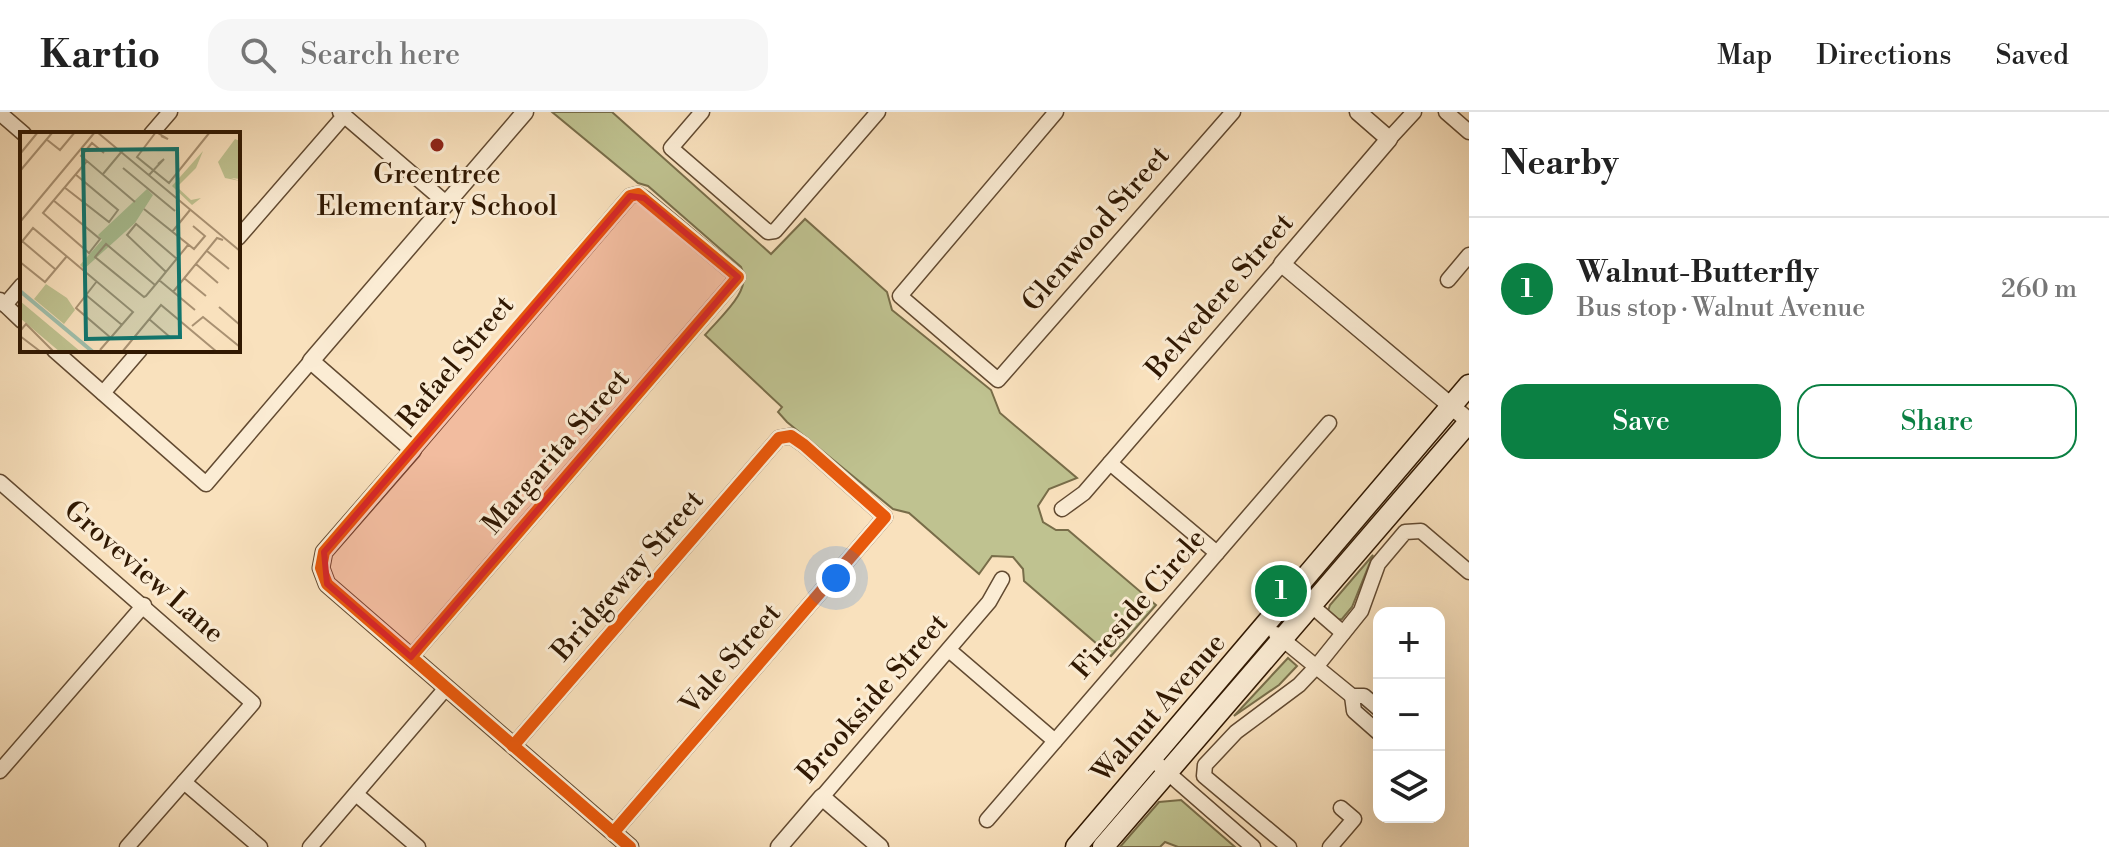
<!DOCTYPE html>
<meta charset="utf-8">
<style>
:root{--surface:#fff;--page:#f6f6f6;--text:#222;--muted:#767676;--line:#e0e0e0;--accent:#0b8043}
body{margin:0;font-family:"Libre Bodoni",serif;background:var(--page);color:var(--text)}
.controls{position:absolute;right:24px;bottom:24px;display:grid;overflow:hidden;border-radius:16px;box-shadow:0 8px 32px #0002}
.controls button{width:72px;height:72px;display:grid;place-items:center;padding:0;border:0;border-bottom:2px solid var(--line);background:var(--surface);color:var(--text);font:40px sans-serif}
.you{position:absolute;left:836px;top:466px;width:28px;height:28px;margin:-20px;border:6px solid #fff;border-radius:50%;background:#1a73e8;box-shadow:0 0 0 12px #1a73e833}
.badge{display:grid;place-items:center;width:52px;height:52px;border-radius:50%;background:var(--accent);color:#fff;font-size:26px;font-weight:700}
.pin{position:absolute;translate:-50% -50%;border:4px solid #fff;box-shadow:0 2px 8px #0006}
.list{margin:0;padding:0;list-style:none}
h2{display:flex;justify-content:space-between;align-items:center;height:104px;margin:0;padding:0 32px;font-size:34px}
h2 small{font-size:26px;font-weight:400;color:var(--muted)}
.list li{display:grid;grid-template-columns:52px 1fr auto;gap:24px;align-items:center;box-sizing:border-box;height:144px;padding:0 32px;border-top:2px solid var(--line)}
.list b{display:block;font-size:30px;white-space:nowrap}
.list p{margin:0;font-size:26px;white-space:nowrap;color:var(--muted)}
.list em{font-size:26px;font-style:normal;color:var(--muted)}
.actions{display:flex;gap:16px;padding:24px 32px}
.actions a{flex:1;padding:18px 0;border:2px solid var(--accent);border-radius:24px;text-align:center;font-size:28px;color:var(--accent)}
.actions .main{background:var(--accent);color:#fff}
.icon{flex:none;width:44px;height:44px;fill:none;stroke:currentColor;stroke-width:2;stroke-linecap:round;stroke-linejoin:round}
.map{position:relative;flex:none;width:1469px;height:735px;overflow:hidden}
header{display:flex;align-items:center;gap:48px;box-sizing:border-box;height:112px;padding:0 40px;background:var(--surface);border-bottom:2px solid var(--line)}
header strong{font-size:38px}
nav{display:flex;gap:44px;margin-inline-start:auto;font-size:28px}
.search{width:560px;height:72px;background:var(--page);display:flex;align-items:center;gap:20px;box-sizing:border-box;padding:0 28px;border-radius:24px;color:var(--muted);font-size:30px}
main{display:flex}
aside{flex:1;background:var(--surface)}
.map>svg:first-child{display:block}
</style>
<header>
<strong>Kartio</strong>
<div class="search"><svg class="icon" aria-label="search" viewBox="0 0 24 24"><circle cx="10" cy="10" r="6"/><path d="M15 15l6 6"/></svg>Search here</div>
<nav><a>Map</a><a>Directions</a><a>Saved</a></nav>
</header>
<main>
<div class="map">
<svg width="1469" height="735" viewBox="0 0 1469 735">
<rect width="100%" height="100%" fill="#f9e1bd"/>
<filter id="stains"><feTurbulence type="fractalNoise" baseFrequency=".0025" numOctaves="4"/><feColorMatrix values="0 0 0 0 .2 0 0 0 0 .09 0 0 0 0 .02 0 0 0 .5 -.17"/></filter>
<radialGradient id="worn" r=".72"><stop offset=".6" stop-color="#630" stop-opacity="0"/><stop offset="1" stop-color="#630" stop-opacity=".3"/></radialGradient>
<g fill="#bfc290" stroke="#786d49" stroke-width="2">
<path d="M552,0H612L771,142L805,107L887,180L892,198L991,278L1000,301L1077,366L1049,377L1038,394L1043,410L1056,418H1068L1156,493L1111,544L1024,469L1023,457L1013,445L992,444L979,462L909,401L893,397L787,310L778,300L782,295L705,223C719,206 754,178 741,155L648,74L638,71Z"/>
<polygon points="1373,443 1352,495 1342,507 1337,508 1328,499 1330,493"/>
<polygon points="1288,546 1297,554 1279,573 1234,604"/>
<polygon points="1181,688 1235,735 1178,735 1165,730 1160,735 1120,735 1159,690"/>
</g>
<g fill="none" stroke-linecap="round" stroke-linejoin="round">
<defs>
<g id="minor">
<polyline points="340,0 446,91"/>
<polyline points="702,0 671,36 768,120 775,119 878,0"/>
<polyline points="1056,0 900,184 998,268 1233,0"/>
<polyline points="1446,0 1469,20"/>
<polyline points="2,3 24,22"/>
<polyline points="151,22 170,0"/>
<polyline points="1389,27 1414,0"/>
<polyline points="238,126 344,4"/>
<polyline points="1448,168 1469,143"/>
<polyline points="0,188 22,209"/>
<polyline points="5,193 22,173"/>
<polyline points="54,238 206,372 311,249"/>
<polyline points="103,281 140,238"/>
<polyline points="1110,351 1217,441"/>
<polyline points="0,370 253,591 127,735"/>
<polyline points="1062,397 1084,381 1282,152"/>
<polyline points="1304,487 1343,521"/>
<polyline points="1276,522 1352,584 1364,584 1379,597"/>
<polyline points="949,538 1055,629"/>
<polyline points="411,545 738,165 644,86 638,82 630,84 413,338"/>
<polyline points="1352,584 1354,599 1379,621"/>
<polyline points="513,634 779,326 791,324 804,333 885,405 613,721"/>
<polyline points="1152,647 1253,735"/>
<polyline points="0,659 144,493"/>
<polyline points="184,670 260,735"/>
<polyline points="356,682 418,735"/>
<polyline points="822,685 989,490 1002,467"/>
<polyline points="987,708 1329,311"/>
<polyline points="310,735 446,576"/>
<polyline points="1289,735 1204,664 1205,653 1236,620 1299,573 1316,555 1361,499 1378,452 1405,420 1421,419 1469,460"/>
<polyline points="1330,735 1354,707 1341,696"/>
</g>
<g id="tertiary">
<polyline points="525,0 311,249 413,338 324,440 321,456 327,472 630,735"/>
<polyline points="1358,0 1389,27 1282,152 1469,309"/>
<polyline points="779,735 822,685 880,735"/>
</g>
<g id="secondary">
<polyline points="1076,735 1469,273"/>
<polyline points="1103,735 1469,310"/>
</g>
</defs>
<use href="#minor" stroke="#624a31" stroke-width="17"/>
<use href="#tertiary" stroke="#624a31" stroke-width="19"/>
<use href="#secondary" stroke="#301802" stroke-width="23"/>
<use href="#minor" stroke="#fbecd4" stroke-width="14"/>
<use href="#tertiary" stroke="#fbecd4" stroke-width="16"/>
<use href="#secondary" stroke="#fbecd4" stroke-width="20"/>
<defs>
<g id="cycleway">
<polyline points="411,545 738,165 638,82 630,84 324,440 321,456 327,472 630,735"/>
<polyline points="513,634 779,326 791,324 804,333 885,405 613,721"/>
</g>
</defs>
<use href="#cycleway" stroke="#fbecd4" stroke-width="17"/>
<use href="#cycleway" stroke="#e8590c" stroke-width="12"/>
</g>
<path fill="#d62828" fill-opacity="0.2" stroke="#d62828" stroke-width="6" stroke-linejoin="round" d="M630,84L644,86L738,165L411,545L327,472L324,440Z"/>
<circle fill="#8f2418" stroke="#fbecd4" stroke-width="3" cx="437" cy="33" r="8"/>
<g text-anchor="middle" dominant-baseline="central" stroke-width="6" stroke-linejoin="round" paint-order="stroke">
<g font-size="28" fill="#301802" stroke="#fbecd4">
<text x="437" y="62">Greentree<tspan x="437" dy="32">Elementary School</tspan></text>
</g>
<g font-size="28" fill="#301802" stroke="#fbecd4">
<text transform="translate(1096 117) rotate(-49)">Glenwood Street</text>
<text transform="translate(1220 184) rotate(-49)">Belvedere Street</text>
<text transform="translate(456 250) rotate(-50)">Rafael Street</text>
<text transform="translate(556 340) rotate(-49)">Margarita Street</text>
<text transform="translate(144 460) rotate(41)">Groveview Lane</text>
<text transform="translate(628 464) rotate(-49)">Bridgeway Street</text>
<text transform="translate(1139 492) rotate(-49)">Fireside Circle</text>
<text transform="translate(731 547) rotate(-49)">Vale Street</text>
<text transform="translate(873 586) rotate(-49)">Brookside Street</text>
<text transform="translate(1159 596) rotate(-49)">Walnut Avenue</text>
</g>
</g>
<g transform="translate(20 20)">
<rect width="220" height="220" fill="#f9e1bd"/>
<path d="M215,7L220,9V47L211,46L220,49L205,46L198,30ZM183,19L176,36L157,55L171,68L181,66L172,73L152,54ZM127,57L133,63L115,91L64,137L60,133L82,108L78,103ZM26,152L47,166L55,178L44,192L14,167ZM0,169L61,220H40L0,186Z" fill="#bfc290"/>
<path fill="none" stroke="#9fbeab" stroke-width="4" d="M0,159L73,220"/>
<path fill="none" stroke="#a99172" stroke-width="2" d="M77,0L220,119M141,4L148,7L136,0L117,25L149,51L190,0M26,7L40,18L55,0M84,21L72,11L61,24L115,70M0,22L18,0M103,36L155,79M0,39L32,1M83,42L103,18M129,43L144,27L138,32M44,55L89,90L98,78L55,42M33,68L80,107L69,121L23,81L67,29M124,77L174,117L185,104L173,94M0,90L75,0M152,100L170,78M2,109L35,137M0,112L13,96L113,180L80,218M187,119L209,137M0,130L25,150L47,124M176,132L198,151M146,140L107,103L116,92L157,127M164,146L186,164M139,148L175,178M77,149L56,176L91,206M135,153L86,112L75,125L124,165L126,164L136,152L168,113M153,160L197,106L203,108M66,163L102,193M199,175L220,193M129,187L151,206M172,194L183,185L220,215M0,199L6,192L34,220M0,204L21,220M102,220L141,173L197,220"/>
<path fill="#0f766e" fill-opacity="0.15" stroke="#0f766e" stroke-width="4" d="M157,17L160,205L66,207L63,18Z"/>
<rect width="220" height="220" fill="none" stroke="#301802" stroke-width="4"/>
</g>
<rect width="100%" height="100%" filter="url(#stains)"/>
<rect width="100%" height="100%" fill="url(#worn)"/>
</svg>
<div class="controls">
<button>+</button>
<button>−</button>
<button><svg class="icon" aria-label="layers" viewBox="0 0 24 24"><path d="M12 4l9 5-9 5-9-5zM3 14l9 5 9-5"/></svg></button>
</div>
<div class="you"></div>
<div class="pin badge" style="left:1281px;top:479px">1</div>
</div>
<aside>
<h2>Nearby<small></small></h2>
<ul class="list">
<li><span class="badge">1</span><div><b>Walnut-Butterfly</b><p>Bus stop · Walnut Avenue</p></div><em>260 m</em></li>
</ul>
<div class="actions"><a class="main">Save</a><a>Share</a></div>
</aside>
</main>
